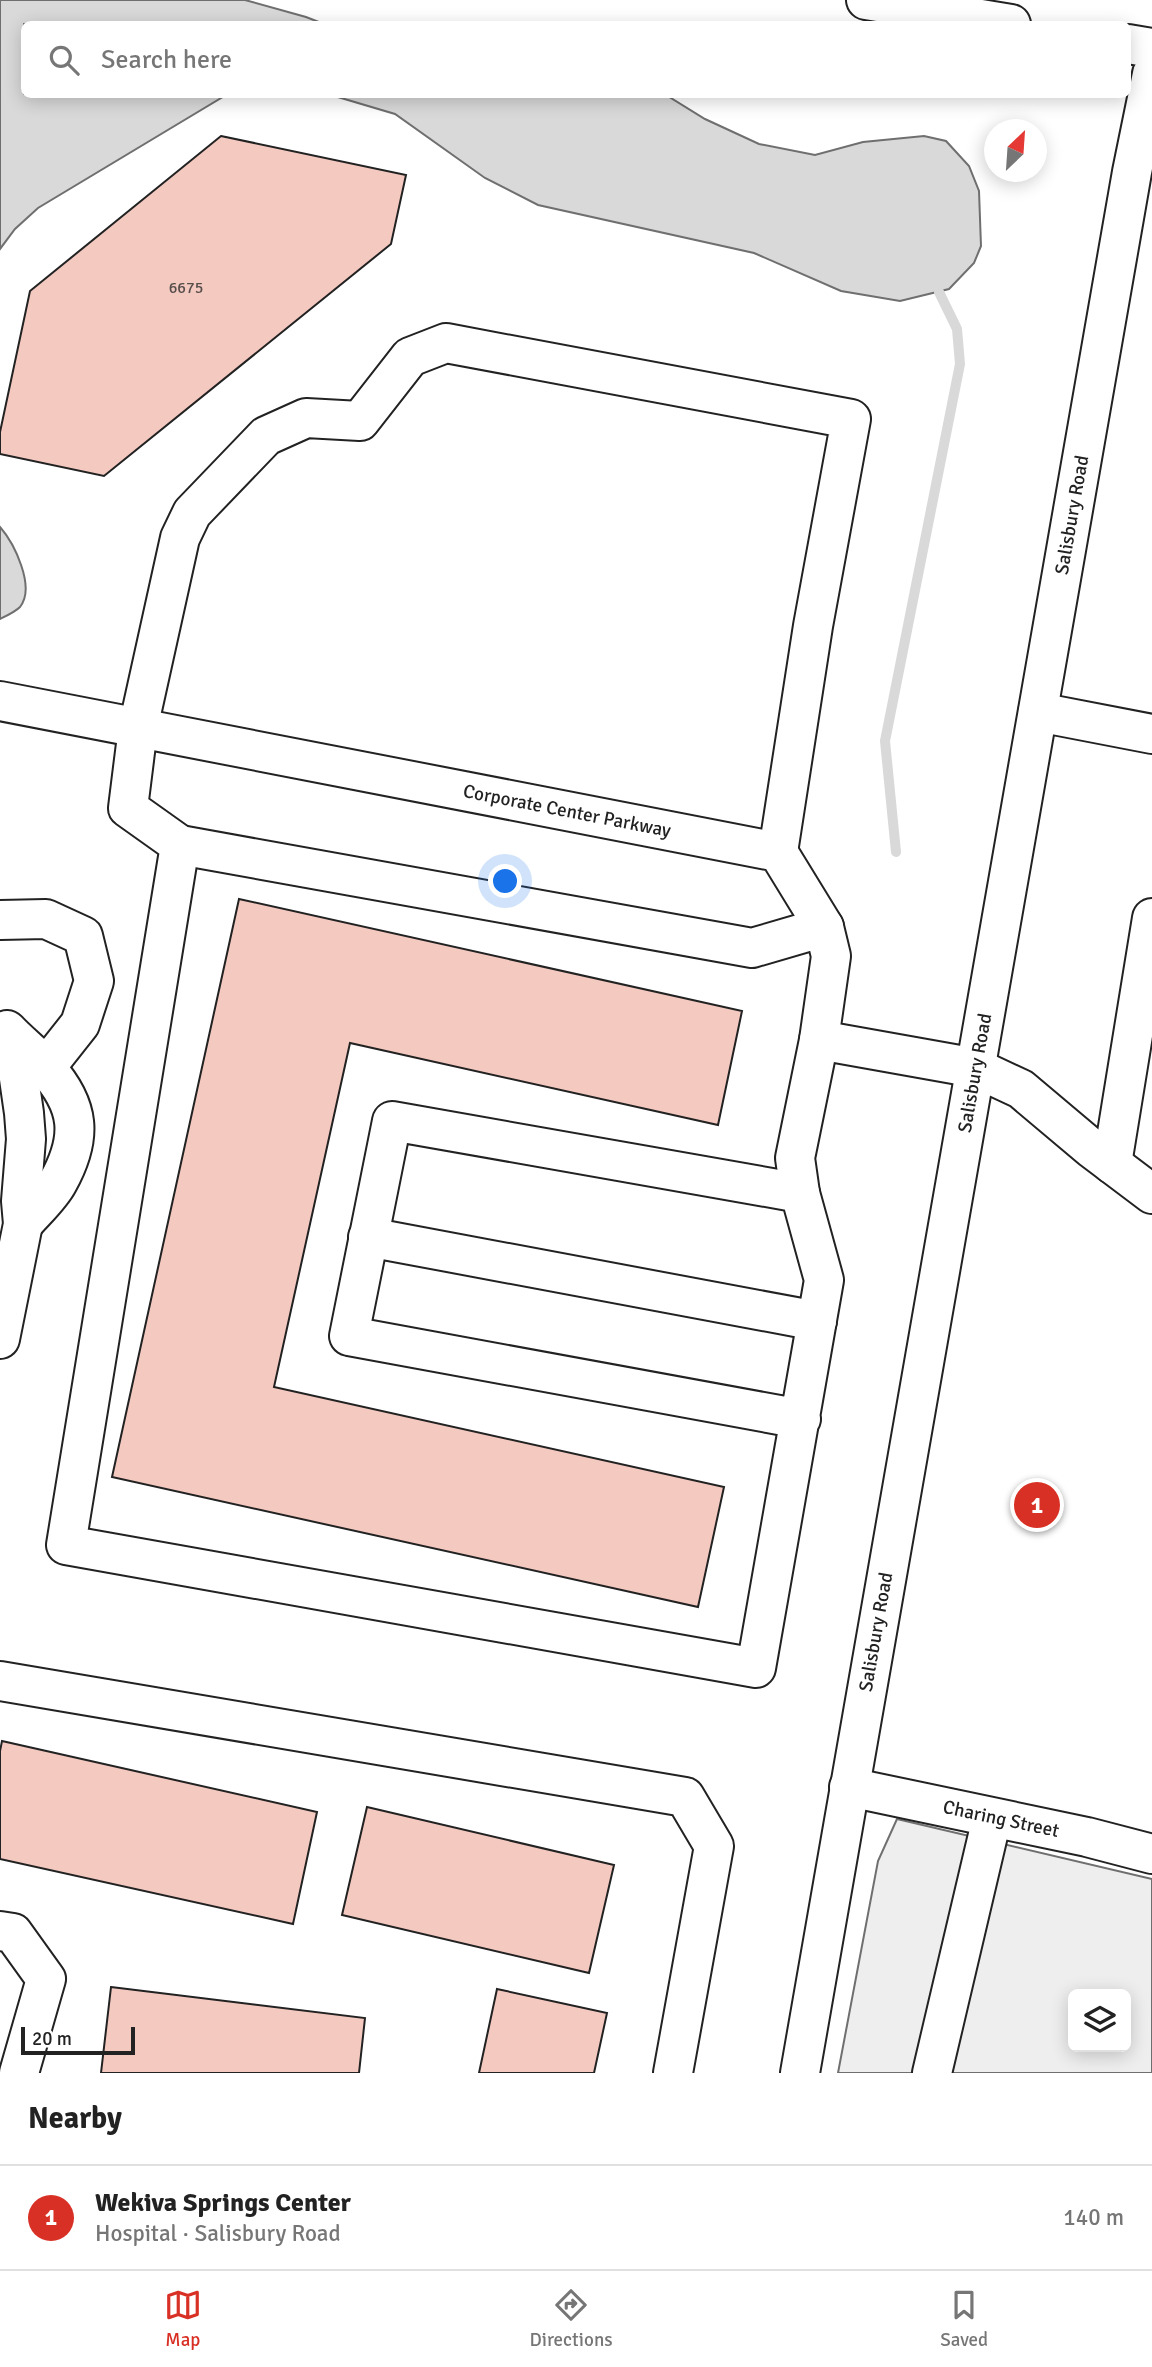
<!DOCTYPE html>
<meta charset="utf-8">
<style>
:root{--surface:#fff;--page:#f2f2f2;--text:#222;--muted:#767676;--line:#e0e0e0;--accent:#d93025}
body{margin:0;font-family:Signika,sans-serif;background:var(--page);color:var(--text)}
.controls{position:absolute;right:21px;bottom:21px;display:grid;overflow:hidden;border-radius:10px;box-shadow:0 4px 18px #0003}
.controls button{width:63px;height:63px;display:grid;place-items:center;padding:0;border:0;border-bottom:2px solid var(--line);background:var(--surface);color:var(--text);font:35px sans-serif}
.compass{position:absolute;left:984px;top:119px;width:63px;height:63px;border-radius:50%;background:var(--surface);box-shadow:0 4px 18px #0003;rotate:25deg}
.scale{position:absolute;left:21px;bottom:18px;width:114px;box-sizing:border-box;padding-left:7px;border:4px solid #222;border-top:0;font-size:19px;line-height:24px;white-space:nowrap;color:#222;-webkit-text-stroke:5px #fff;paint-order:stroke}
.you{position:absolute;left:506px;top:882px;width:24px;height:24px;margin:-18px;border:5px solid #fff;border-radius:50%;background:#1a73e8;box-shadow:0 0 0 10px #1a73e833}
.badge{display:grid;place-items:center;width:46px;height:46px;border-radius:50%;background:var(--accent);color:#fff;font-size:23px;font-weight:700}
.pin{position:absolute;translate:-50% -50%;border:4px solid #fff;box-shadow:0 2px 7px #0006}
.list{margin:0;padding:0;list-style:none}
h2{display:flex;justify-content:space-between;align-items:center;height:91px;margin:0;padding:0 28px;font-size:30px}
h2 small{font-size:23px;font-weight:400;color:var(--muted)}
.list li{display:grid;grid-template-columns:46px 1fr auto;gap:21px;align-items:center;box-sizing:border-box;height:105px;padding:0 28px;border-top:2px solid var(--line)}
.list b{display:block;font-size:26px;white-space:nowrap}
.list p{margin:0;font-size:23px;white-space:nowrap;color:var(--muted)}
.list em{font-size:23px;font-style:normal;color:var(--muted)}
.icon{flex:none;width:38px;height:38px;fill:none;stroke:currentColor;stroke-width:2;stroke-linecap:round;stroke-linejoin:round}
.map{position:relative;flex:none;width:1152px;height:2073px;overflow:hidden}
.search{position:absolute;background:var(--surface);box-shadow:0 4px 18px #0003;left:21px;right:21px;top:21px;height:77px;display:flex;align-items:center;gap:18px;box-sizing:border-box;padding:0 24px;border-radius:10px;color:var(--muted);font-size:26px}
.sheet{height:196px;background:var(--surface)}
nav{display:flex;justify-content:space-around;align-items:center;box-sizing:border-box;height:98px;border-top:2px solid var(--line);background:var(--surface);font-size:19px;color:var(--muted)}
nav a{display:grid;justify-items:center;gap:4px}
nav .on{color:var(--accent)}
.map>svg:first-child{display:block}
</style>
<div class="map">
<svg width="1152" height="2073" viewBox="0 0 1152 2073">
<rect width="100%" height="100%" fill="#fff"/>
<path fill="#eee" stroke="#6f6f6f" stroke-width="2" fill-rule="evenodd" d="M897,1819L1152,1879V2073H838L878,1861ZM1073,1994H1126V2047H1073Z"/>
<g fill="#d9d9d9" stroke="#6f6f6f" stroke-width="2">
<polygon points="0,0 245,0 306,17 324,24 24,24 24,94 226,95 38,208 15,229 0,249"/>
<polygon points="331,95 666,95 705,119 759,144 815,155 863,142 924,136 946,141 969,166 979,191 981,246 974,263 949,289 900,301 841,291 754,253 538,205 485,178 395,114"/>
<path d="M0,527C14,543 36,587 20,607C15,612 6,616 0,619Z"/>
</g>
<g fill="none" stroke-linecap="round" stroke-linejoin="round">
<polyline stroke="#d9d9d9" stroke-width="10" points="896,852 885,741 960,364 957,329 939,292"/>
</g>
<g fill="#f3c9c0" stroke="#222" stroke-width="2">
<polygon points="221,136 406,175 391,244 104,476 0,454 0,432 30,291"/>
<polygon points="239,899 742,1011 718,1125 350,1043 274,1387 724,1487 698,1607 112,1477"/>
<polygon points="2,1741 317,1812 293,1924 0,1859 0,1751"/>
<polygon points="367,1807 614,1865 589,1973 342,1915"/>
<polygon points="111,1987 365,2018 359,2073 101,2073"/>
<polygon points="497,1989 607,2013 594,2073 479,2073"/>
</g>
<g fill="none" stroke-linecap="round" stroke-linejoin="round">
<defs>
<g id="minor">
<polyline points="0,701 778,852 824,927 831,956 819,1040 976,1068 1021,1089 1091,1148 1152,1194"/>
<polyline points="1038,712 1152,734"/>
<polyline points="180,845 752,948 824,927"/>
<polyline points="778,852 813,626 851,419 446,343 410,357 360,421 306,418 266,436 192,513 180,538 138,728 128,808 180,845 66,1545 756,1668 824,1280 800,1193 392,1121 349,1336 801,1419"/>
<polyline points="0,920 46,919 83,936 94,981 80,1024 46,1067"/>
<path d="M7,1030C19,1043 34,1054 46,1068C80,1106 83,1137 58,1182C50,1197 34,1211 23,1224"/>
<polyline points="1112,1164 1152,918"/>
<polyline points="800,1193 795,1158 819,1040"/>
<polyline points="368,1237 817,1321"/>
<polyline points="0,1339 23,1224 21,1201 26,1139 24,1113 13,1037"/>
<polyline points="0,1681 685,1797 714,1846 673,2073"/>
<polyline points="849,1787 1087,1837 1152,1854"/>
<polyline points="0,1931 13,1933 46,1979 19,2073"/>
<polyline points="800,2073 1132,172 1152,74"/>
<polyline points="932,2073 992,1818"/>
</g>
<g id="major">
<polyline points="866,0 1011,24"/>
<polyline points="1128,44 1152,48"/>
</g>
</defs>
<use href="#minor" stroke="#222" stroke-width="42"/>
<use href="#major" stroke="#222" stroke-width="42"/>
<use href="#minor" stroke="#fff" stroke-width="38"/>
<use href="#major" stroke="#fff" stroke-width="38"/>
</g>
<g text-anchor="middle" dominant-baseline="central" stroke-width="5" stroke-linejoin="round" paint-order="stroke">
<g font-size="16" fill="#564c4a">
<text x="186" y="288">6675</text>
</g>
<g font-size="19" fill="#222" stroke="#fff">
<text transform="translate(1072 515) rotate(-80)">Salisbury Road</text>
<text transform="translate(567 811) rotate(11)">Corporate Center Parkway</text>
<text transform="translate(975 1073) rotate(-80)">Salisbury Road</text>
<text transform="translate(876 1632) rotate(-80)">Salisbury Road</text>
<text transform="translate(1001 1819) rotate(12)">Charing Street</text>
</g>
</g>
</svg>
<div class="controls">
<button><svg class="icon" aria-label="layers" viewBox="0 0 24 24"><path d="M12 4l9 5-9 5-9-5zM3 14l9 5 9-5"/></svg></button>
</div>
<svg class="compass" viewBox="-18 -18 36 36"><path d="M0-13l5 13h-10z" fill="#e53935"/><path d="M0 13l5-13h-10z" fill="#767676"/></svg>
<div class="scale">20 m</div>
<div class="you"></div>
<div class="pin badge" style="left:1037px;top:1505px">1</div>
<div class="search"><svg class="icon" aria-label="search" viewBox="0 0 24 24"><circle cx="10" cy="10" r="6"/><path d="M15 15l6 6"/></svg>Search here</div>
</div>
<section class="sheet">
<h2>Nearby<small></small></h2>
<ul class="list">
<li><span class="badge">1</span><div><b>Wekiva Springs Center</b><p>Hospital · Salisbury Road</p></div><em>140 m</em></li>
</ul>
</section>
<nav>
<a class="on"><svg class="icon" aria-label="map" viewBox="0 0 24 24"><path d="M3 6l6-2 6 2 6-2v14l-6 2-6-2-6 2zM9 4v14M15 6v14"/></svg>Map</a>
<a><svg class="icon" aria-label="directions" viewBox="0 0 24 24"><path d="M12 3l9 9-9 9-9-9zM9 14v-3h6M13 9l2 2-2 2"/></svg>Directions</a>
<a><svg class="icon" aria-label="saved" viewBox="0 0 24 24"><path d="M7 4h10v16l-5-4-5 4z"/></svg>Saved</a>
</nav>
